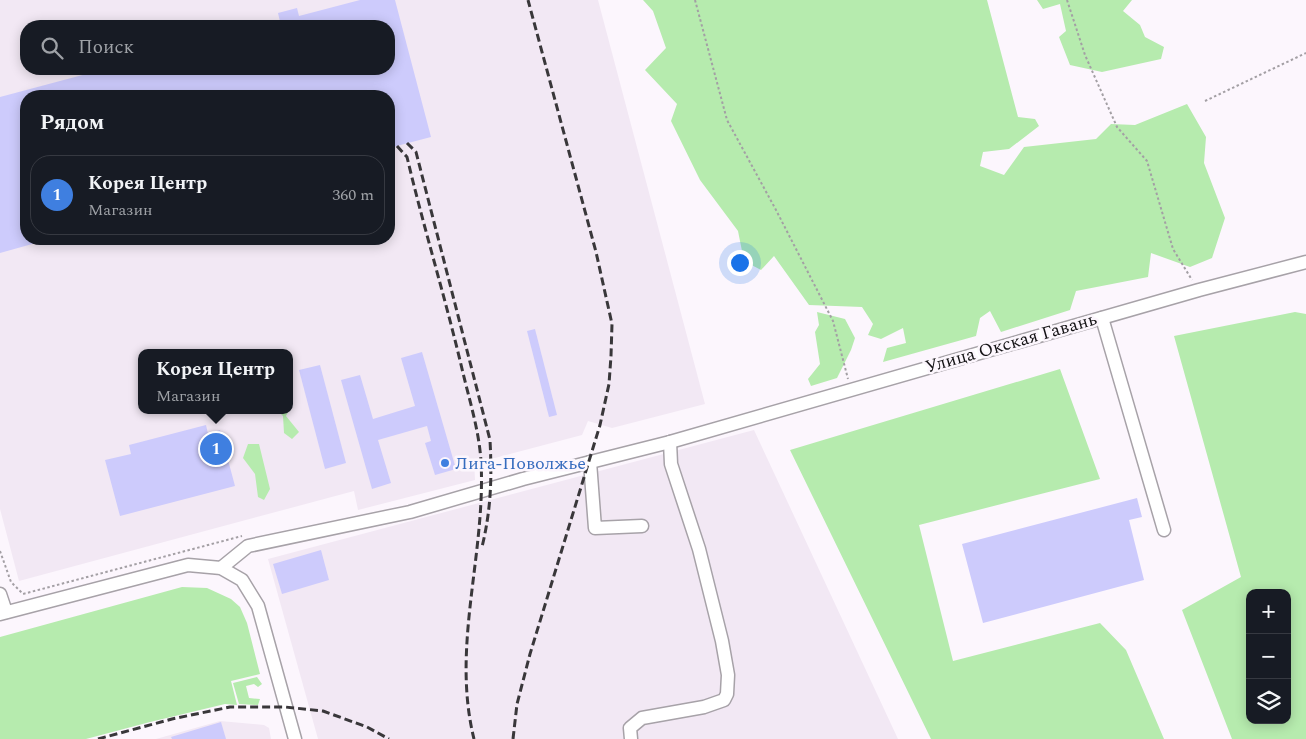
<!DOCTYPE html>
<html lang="ru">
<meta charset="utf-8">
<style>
:root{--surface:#171b24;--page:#242831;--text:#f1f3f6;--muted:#9ea1a6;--line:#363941;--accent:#b45309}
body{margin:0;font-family:Spectral,serif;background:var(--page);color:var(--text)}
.controls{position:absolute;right:15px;bottom:15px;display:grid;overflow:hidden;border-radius:10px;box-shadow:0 2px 12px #0003}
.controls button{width:45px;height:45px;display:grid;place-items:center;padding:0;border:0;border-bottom:1px solid var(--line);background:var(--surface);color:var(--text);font:25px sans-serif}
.you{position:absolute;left:739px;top:262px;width:18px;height:18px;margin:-12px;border:4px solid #fff;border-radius:50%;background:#1a73e8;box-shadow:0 0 0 8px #1a73e833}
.badge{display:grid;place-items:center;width:32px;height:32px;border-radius:50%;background:var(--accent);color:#fff;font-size:16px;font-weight:700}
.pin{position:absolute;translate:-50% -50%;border:2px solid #fff;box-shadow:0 1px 5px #0006}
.popup{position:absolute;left:138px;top:349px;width:155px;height:65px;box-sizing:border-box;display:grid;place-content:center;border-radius:10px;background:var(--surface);filter:drop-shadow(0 1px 4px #0005);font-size:16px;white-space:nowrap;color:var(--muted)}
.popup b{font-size:19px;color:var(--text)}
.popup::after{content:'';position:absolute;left:50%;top:100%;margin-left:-10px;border:10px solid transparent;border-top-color:var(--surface)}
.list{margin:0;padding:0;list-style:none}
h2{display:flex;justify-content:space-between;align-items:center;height:65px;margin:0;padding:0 20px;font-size:21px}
h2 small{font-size:16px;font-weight:400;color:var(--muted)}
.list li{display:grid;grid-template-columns:32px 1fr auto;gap:15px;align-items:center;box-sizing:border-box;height:80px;margin:0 10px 10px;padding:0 10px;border:1px solid var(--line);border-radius:20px}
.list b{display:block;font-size:19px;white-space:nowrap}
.list p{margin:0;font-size:16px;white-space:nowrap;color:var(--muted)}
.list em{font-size:16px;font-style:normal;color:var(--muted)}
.icon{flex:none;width:28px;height:28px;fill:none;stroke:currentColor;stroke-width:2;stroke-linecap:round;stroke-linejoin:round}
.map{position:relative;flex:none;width:1306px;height:739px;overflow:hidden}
.search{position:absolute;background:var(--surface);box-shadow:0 2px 12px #0003;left:20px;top:20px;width:375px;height:55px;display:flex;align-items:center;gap:12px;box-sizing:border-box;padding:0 18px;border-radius:20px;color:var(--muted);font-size:19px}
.panel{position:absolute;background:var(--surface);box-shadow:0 2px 12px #0003;left:20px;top:90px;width:375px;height:155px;border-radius:20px}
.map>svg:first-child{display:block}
</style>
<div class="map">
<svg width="1306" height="739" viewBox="0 0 1306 739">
<rect width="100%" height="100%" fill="#fcf6fd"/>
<g fill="#f2e8f4" fill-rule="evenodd">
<path d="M0,0H598L705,404L612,428L588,421L582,435L495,458L474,459L475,480L358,510L354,491L19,581L0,509ZM26,26H389V69H26ZM26,96H389V239H26ZM142,353H290V410H142Z"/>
<polygon points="754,430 898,739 318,739 268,559"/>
<polygon points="220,721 264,725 269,728 271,739 156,739"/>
</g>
<g fill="#b6ebae" fill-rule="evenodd">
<polygon points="643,0 987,0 1018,117 1035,119 1039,126 1009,149 983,152 980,166 1004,175 1024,147 1096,139 1111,124 1135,125 1187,104 1206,137 1204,163 1225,218 1212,258 1190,267 1151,253 1148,277 1076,291 1070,310 1001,332 990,311 980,318 976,336 883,362 887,348 906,343 903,328 881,339 868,335 873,324 862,307 809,305 774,256 761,270 744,261 738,231 700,180 671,121 677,104 645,70 666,48 653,11"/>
<polygon points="1037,0 1132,0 1123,11 1140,25 1145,37 1164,47 1161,59 1102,72 1070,65 1059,37 1066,31 1060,4 1043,9"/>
<polygon points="817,312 845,319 855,338 851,350 837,378 811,386 808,379 820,364 815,332 819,325"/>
<path d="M1295,312L1306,314V739H1232L1182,610L1241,577L1174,336ZM1250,593H1287V720H1250Z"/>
<polygon points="1060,369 1100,479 919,525 953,661 1100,623 1126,650 1164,739 931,739 790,450"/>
<polygon points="277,410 289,410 286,416 299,432 292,439 284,433 283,416"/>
<polygon points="248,444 259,444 270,489 264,500 258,497 255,474 243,458"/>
<polygon points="182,587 207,588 231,599 240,607 247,623 260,674 231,681 237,705 225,704 150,722 86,739 0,739 0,637"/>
<polygon points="257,677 262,684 258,687 254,684 246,686 249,698 260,699 258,705 239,704 233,683"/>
</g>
<g fill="#cdcbfc">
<polygon points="360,0 395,0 431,137 389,148 389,96 26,96 26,239 43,239 43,241 0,253 0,97 105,69 389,69 389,26 281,26 278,13 297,8 299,16"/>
<polygon points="535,329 557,415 549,417 527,331"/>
<polygon points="422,352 456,469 435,475 425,443 431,441 427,426 378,440 391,483 372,489 341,380 360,375 373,419 415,406 401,358"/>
<polygon points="320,365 346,463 325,469 299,370"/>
<polygon points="206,425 208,434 220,430 235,486 120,516 105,460 131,454 129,445"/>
<polygon points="1137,498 1142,517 1129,520 1144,580 983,623 962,544"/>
<polygon points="321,550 329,580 282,594 273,564"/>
<polygon points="221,722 226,739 172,739 171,737"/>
</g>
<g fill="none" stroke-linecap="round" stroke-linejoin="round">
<defs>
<g id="minor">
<polyline points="1102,318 1164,530"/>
<polyline points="590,462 595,528 642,526"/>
<polyline points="221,568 248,546 410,512 523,479 670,442 1199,290 1306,262"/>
<polyline points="0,594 6,612"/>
<polyline points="0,614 188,565 221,568 242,580 258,606 295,739"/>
<polyline points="631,739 630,728 642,718 704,707 724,700 727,694 728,675 722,641 699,549 671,464 670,442"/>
</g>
</defs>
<use href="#minor" stroke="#a7a2a8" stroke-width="15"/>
<g stroke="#a39fa4" stroke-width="2" stroke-dasharray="2.5 2.5" stroke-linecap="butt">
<polyline points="695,0 727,120 776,210 833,321 848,379"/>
<polyline points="1067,0 1085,55 1117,127 1147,161 1173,249 1192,280"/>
<polyline points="1205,101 1306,53"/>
<polyline points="0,551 11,582 23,594 242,536"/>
</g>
<use href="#minor" stroke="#fff" stroke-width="12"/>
<g stroke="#39373a" stroke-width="3" stroke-dasharray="8 4" stroke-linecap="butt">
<path d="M407,143L416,152L490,440C492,478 491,510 482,547"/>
<path d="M397,146L407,157C424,229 446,300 463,373C470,402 479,431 481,461C486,555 451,646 474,739"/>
<polyline points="98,739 172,719 230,707 285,707 323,711 367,727 389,739"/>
<polyline points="513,739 517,704 530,654 600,425 609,384 611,356 612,324 596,252 528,0"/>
</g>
</g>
<circle fill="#3f7fe0" stroke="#fcf6fd" stroke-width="2" cx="445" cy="463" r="5"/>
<g text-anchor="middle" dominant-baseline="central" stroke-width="5" stroke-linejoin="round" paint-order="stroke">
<g font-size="18" fill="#131214" stroke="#fcf6fd">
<text transform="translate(1011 343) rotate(-16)">Улица Окская Гавань</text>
</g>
<g font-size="18" fill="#366cbe" stroke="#fcf6fd" text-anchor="start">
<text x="455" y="463">Лига-Поволжье</text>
</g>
</g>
</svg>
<div class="controls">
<button>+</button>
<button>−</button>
<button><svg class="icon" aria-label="layers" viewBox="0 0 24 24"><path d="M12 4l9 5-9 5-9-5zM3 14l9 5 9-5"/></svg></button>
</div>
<div class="you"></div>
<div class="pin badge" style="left:216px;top:449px;background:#3f7fe0">1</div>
<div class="popup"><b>Корея Центр</b>Магазин</div>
<div class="search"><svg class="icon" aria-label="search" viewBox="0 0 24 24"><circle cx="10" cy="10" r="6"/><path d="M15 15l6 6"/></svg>Поиск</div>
<section class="panel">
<h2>Рядом<small></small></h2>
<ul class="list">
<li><span class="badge" style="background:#3f7fe0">1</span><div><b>Корея Центр</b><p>Магазин</p></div><em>360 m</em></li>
</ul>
</section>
</div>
